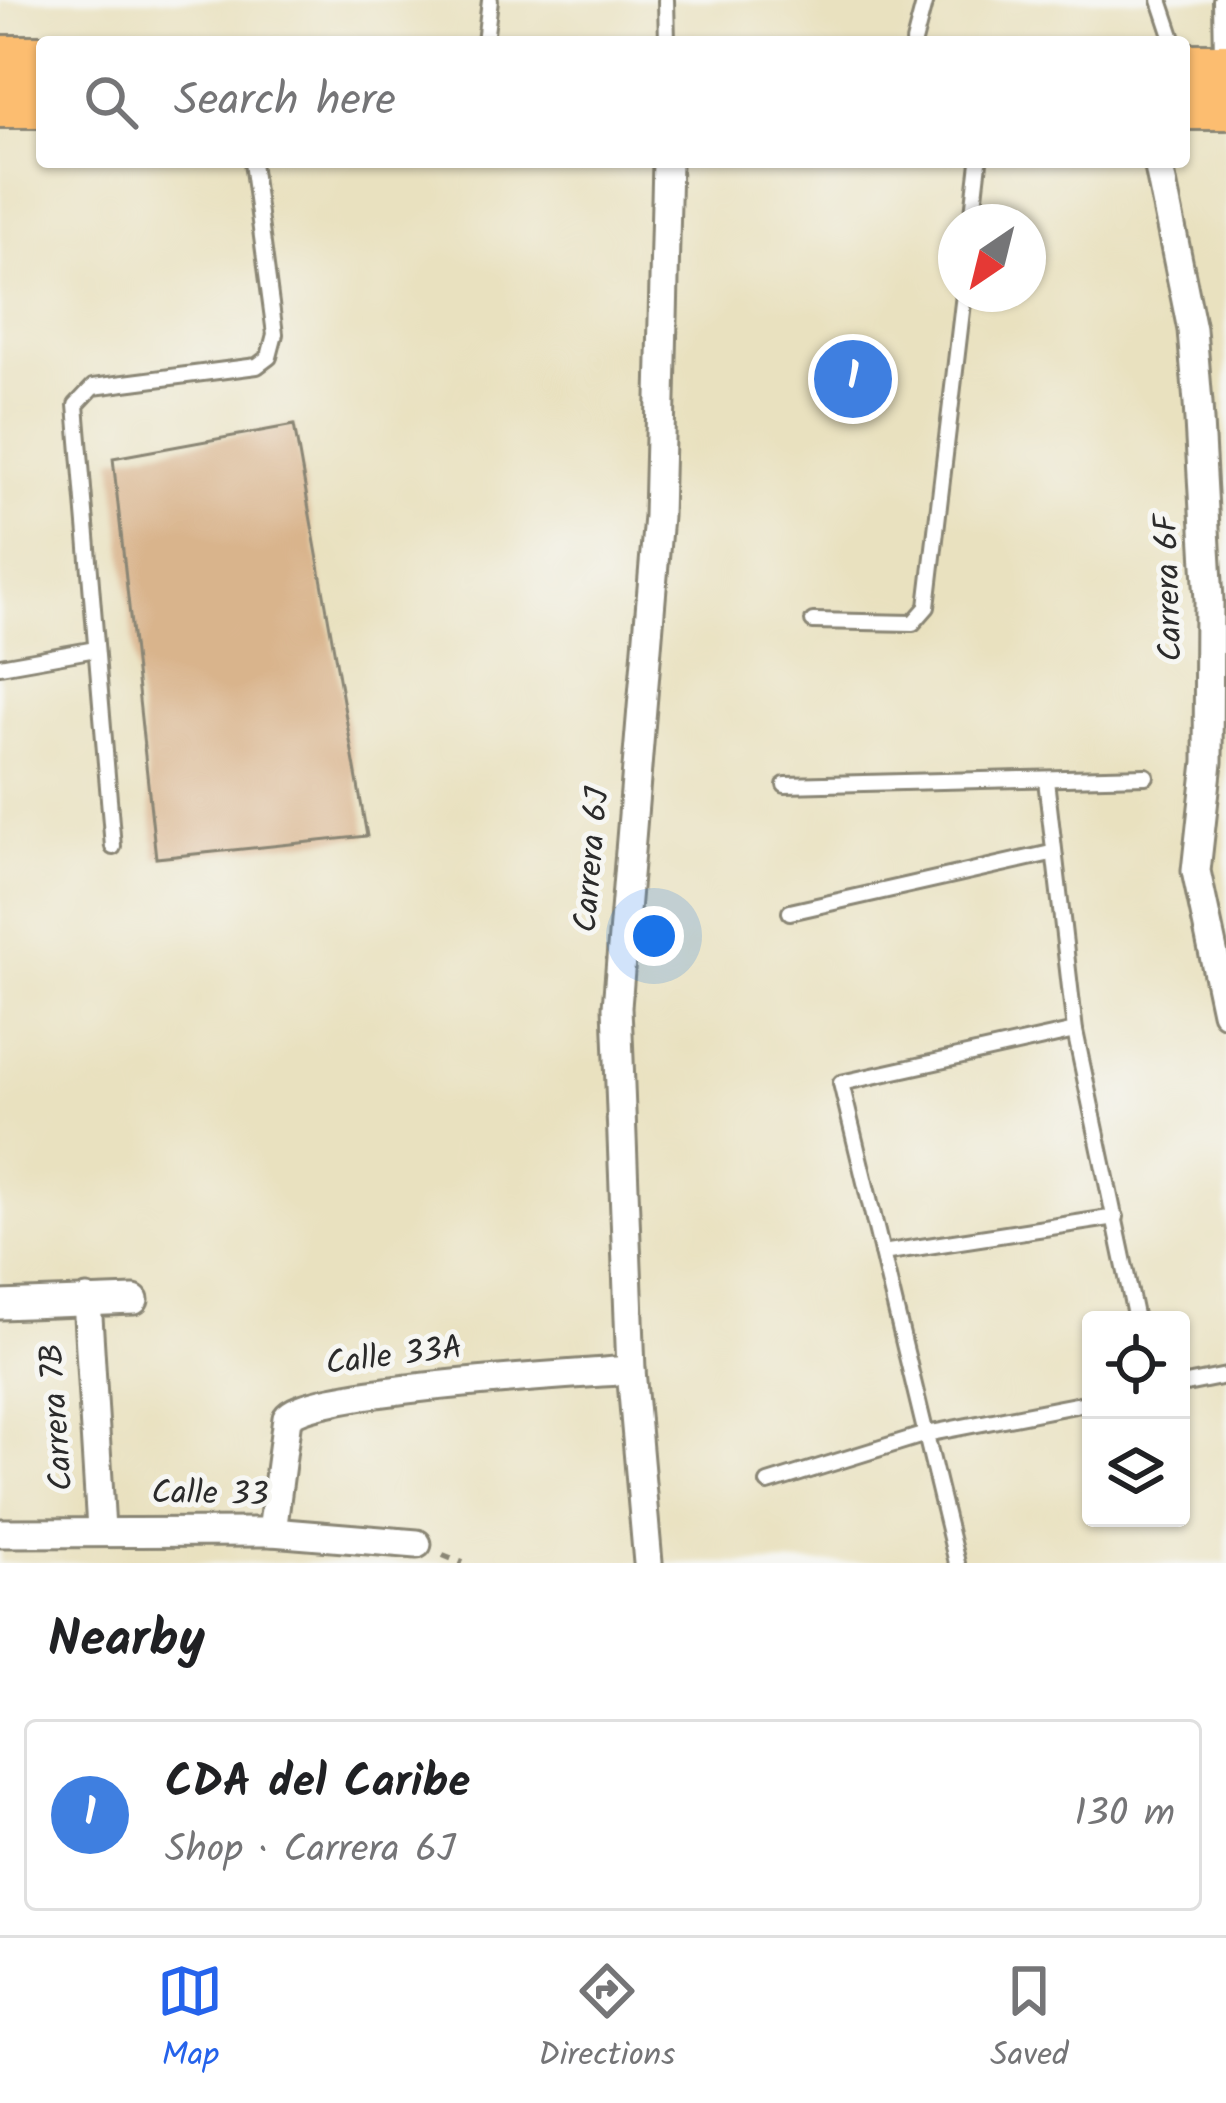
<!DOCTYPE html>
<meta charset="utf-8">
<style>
:root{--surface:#fff;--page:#f2f2f2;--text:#202124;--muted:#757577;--line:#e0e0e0;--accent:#2563eb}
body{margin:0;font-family:Kalam,sans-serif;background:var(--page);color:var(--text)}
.controls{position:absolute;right:36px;bottom:36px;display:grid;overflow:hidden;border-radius:12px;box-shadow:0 3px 9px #0004}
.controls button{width:108px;height:108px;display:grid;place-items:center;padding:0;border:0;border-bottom:3px solid var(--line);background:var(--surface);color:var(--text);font:60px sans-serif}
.compass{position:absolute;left:938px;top:204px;width:108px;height:108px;border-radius:50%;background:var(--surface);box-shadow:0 3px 9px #0004;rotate:215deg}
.you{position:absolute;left:654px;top:936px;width:42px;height:42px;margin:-30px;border:9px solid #fff;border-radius:50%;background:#1a73e8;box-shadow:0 0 0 18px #1a73e833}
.badge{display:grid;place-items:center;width:78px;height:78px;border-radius:50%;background:var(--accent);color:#fff;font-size:39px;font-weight:700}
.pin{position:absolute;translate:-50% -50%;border:6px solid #fff;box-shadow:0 3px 12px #0006}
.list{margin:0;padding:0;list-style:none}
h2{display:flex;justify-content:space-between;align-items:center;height:156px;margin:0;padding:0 48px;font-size:51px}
h2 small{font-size:39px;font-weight:400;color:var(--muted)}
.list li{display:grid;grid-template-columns:78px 1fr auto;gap:36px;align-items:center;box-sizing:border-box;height:192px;margin:0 24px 24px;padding:0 24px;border:3px solid var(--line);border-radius:12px}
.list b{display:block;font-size:45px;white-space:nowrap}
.list p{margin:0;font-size:39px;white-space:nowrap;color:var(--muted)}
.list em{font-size:39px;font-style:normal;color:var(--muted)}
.icon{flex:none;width:66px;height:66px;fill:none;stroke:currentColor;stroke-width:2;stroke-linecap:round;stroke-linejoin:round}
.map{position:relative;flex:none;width:1226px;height:1563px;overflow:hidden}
.search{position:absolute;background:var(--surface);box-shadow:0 3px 9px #0004;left:36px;right:36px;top:36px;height:132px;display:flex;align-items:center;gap:30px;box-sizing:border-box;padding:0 42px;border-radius:12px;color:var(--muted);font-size:45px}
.sheet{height:372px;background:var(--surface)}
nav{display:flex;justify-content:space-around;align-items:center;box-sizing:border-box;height:168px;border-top:3px solid var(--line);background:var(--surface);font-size:33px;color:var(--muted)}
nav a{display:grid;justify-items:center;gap:6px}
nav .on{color:var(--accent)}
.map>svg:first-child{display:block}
</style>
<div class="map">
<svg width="1226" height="1563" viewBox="0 0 1226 1563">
<rect width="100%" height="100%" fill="#f6f6f2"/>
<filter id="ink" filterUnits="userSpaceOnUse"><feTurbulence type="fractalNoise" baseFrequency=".00833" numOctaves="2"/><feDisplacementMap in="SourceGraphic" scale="24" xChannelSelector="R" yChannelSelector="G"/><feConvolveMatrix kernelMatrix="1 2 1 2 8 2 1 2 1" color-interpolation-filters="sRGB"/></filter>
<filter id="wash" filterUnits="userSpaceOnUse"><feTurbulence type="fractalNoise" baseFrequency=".004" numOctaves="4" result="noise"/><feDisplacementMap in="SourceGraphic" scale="48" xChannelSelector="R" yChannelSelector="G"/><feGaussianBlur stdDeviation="2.7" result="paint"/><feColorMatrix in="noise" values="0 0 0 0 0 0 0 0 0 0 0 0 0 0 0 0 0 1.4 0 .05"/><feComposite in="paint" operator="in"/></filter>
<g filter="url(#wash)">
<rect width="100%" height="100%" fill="#e9e1bf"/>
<g id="blocks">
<polygon fill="#d9b48c" points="294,425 367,836 156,858 113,458"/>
</g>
</g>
<g filter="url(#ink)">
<use href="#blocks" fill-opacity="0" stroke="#8a8675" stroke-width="3"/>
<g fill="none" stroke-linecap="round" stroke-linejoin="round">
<defs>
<g id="lane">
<polyline points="666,0 667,42"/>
<polyline points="1160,0 1174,42"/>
<polyline points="1221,0 1222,57"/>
<polyline points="485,42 490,0"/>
<polyline points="914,42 925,0"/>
<polyline points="972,222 979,162"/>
<polyline points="813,621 913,623 927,607 964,294"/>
<polyline points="0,666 96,649"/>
<polyline points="1046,780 1075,1031 1136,1320"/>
<polyline points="785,785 1146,776"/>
<polyline points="113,847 76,405 93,387 257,366 269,357 275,334 252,162"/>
<polyline points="790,912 1051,853"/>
<polyline points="882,1253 1116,1217"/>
<polyline points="1181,1385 1226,1376"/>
<polyline points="768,1483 926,1434 1091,1402"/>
<polyline points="957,1563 841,1083 1075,1031"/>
</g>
<g id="street">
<polyline points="1158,162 1192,330 1198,403 1209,601 1208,762 1196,871 1226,1012"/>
<polyline points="87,1300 101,1529"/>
<polyline points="0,1305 134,1300"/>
<path d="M272,1532L287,1418C305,1389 582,1374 631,1370"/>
<polyline points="0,1533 272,1532 417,1544"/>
<polyline points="648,1563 631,1370 617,1007 658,516 667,162"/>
</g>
<g id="highway">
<polyline points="0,60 42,60"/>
<polyline points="1184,68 1226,68"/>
<polyline points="0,103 42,103"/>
<polyline points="1184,105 1226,105"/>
</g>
</defs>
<use href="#lane" stroke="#8a8675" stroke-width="20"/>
<use href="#street" stroke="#8a8675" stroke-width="33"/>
<use href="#highway" stroke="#8a8675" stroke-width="54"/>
<polyline stroke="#8a8675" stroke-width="6" stroke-dasharray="9 9" stroke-linecap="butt" points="443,1555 463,1563"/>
<use href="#lane" stroke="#fff" stroke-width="14"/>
<use href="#street" stroke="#fff" stroke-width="27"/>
<use href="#highway" stroke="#fcbd6f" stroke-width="48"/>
</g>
</g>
<g text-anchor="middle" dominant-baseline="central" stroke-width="10" stroke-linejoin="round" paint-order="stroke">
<g font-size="33" fill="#2b2b2b" stroke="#f6f6f2">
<text transform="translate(1170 588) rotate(-92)">Carrera 6F</text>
<text transform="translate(593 860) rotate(-85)">Carrera 6J</text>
<text transform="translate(394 1357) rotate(-7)">Calle 33A</text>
<text transform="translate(58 1417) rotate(-94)">Carrera 7B</text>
<text transform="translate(210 1495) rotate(1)">Calle 33</text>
</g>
</g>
</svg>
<div class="controls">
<button><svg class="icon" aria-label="locate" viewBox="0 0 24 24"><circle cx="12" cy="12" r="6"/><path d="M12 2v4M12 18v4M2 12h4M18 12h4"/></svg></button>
<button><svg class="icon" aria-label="layers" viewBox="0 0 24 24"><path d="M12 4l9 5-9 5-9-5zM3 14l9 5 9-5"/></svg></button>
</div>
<svg class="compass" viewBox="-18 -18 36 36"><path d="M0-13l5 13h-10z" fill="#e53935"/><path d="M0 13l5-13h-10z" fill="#757577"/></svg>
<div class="you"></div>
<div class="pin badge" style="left:853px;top:379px;background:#3f7fe0">1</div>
<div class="search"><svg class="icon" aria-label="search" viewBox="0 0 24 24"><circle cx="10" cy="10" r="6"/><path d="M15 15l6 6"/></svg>Search here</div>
</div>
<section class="sheet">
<h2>Nearby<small></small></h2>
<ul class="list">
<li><span class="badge" style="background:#3f7fe0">1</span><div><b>CDA del Caribe</b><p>Shop · Carrera 6J</p></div><em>130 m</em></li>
</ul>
</section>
<nav>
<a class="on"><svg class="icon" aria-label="map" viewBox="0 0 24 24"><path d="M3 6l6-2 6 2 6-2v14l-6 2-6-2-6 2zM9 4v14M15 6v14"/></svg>Map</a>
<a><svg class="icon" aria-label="directions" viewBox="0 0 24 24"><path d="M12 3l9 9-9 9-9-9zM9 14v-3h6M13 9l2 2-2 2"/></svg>Directions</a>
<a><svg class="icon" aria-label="saved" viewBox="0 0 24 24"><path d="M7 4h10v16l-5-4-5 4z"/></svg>Saved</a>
</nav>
